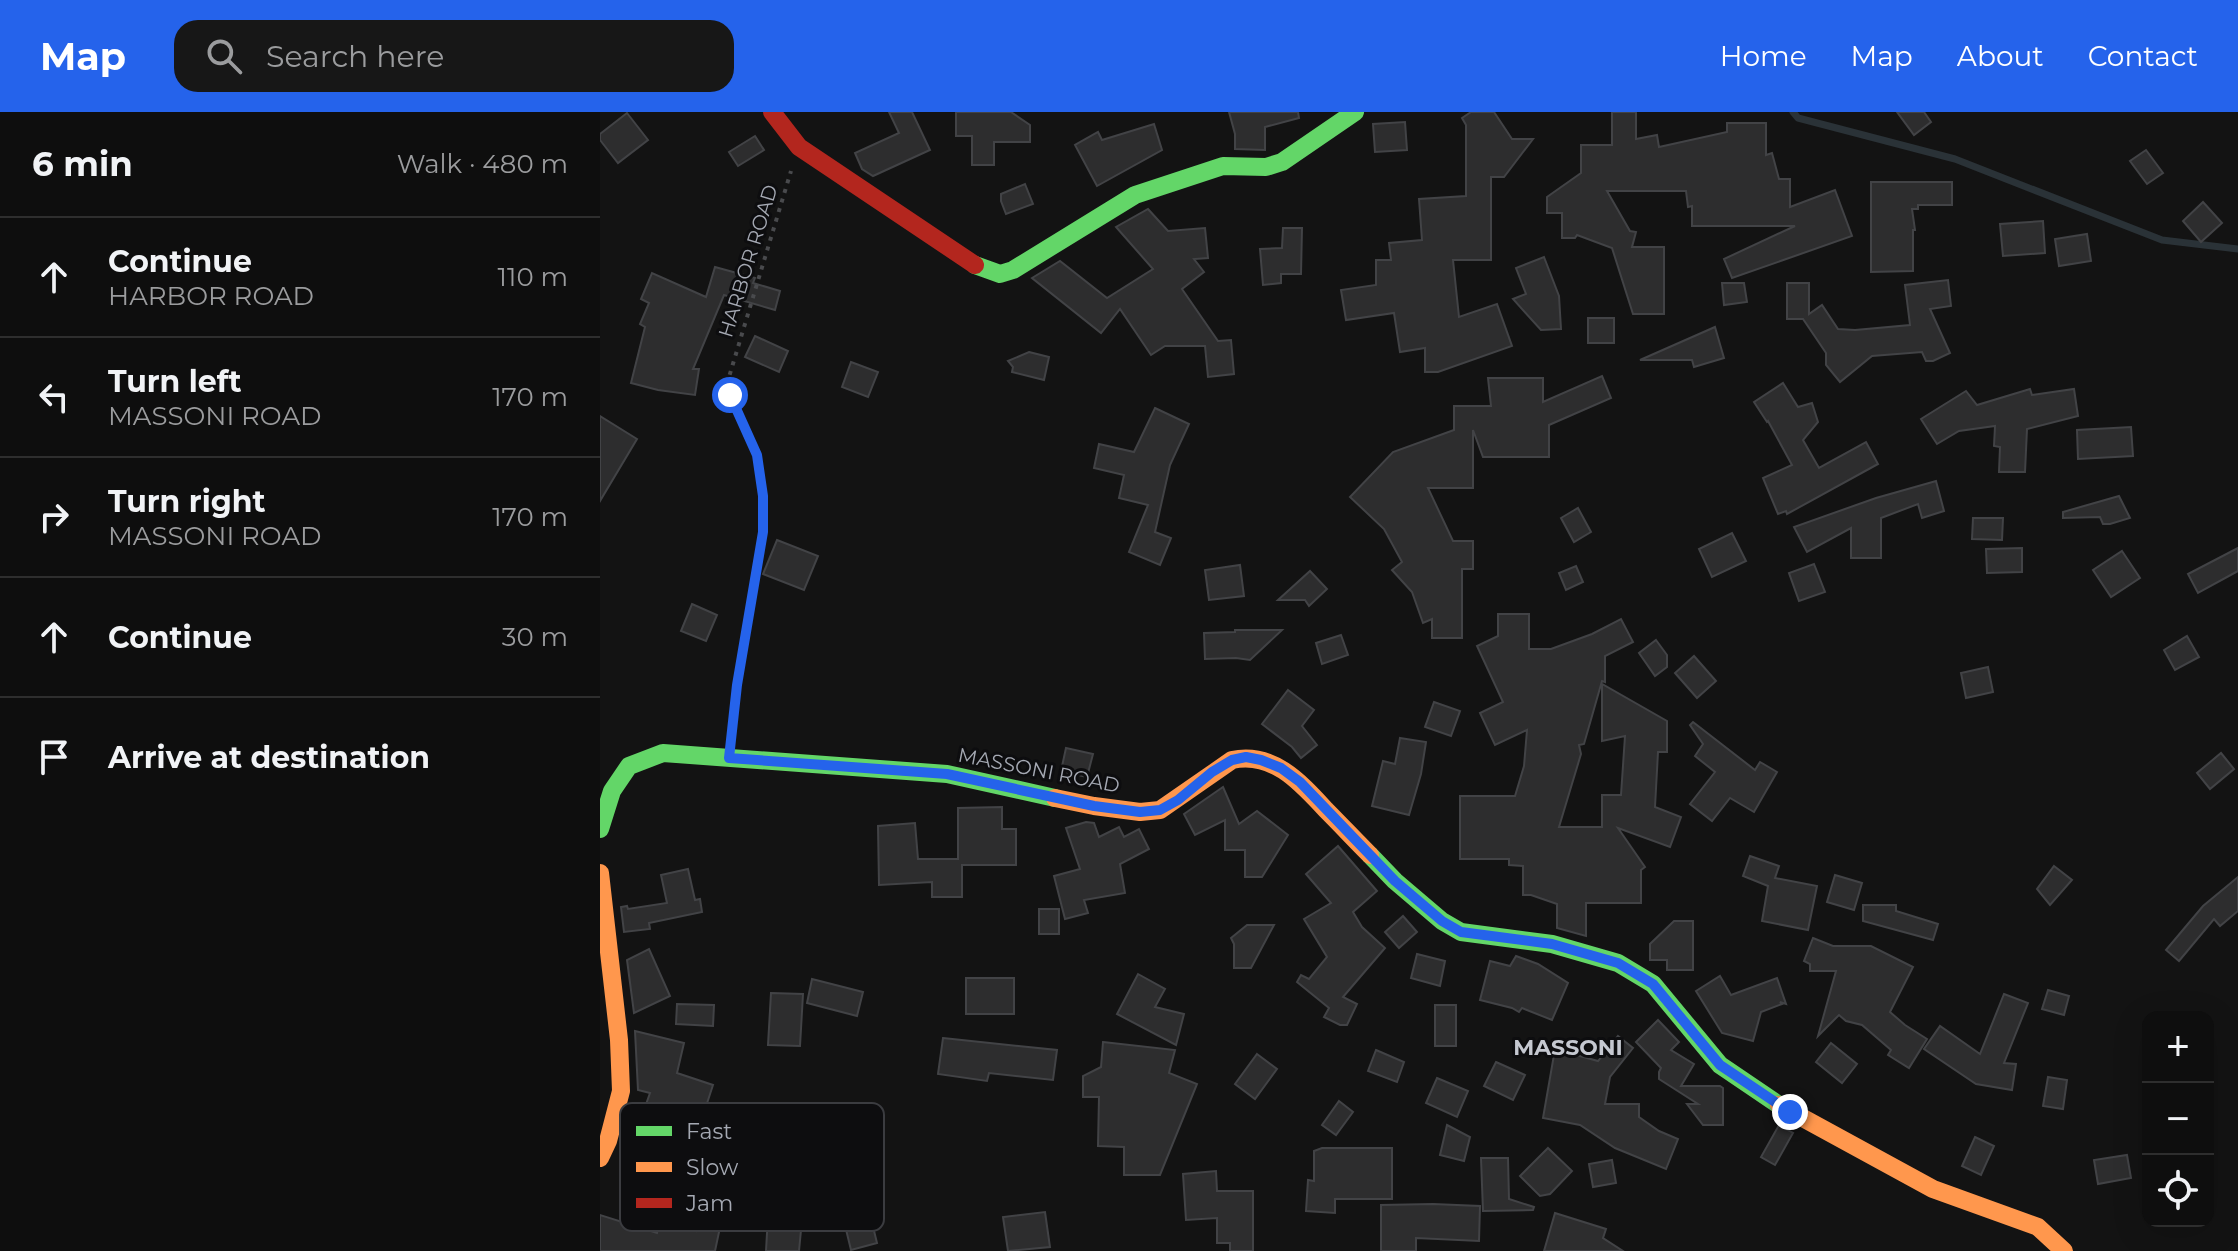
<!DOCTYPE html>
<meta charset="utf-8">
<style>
:root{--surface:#0e0e0e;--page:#171717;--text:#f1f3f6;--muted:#9b9c9e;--line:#2e2e2e;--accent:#2563eb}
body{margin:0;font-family:Montserrat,sans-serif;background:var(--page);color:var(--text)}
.controls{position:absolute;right:24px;bottom:24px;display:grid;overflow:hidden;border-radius:16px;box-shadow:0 8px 32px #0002}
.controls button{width:72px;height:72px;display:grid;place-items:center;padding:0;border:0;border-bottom:2px solid var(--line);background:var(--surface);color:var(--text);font:40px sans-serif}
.stop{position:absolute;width:24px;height:24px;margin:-18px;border:6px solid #2563eb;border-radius:50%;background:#fff}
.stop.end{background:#2563eb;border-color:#fff;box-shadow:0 2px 8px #0008}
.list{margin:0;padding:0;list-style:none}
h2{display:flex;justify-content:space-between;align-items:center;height:104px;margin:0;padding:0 32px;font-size:34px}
h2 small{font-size:26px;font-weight:400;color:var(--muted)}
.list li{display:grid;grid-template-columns:52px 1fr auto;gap:24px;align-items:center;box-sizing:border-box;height:120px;padding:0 32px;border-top:2px solid var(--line)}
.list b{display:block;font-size:30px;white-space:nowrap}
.list p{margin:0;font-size:26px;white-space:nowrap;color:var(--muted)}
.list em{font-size:26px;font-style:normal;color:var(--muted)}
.icon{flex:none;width:44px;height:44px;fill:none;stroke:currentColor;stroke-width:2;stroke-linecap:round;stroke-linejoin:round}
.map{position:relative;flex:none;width:1638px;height:1139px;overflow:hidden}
header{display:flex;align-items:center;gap:48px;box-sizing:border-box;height:112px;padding:0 40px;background:var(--accent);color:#fff}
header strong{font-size:38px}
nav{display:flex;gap:44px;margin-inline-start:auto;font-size:28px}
.search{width:560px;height:72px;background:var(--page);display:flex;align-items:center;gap:20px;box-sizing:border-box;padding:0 28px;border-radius:24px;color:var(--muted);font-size:30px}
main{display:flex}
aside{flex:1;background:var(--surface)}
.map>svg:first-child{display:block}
</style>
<header>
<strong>Map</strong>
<div class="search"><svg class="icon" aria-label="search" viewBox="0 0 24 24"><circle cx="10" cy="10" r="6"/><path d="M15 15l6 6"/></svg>Search here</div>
<nav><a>Home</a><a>Map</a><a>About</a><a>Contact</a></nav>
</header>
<main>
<aside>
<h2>6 min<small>Walk · 480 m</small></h2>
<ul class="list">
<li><svg class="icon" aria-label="ahead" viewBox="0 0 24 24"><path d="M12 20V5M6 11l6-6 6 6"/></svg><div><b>Continue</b><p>HARBOR ROAD</p></div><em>110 m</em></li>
<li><svg class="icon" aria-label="left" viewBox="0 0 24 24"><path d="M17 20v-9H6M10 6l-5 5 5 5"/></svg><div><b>Turn left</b><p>MASSONI ROAD</p></div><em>170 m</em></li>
<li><svg class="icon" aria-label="right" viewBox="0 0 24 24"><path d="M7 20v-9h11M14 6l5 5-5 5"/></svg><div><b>Turn right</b><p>MASSONI ROAD</p></div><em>170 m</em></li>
<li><svg class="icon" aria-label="ahead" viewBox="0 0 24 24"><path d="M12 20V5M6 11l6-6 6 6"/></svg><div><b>Continue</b></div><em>30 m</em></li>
<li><svg class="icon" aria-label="arrive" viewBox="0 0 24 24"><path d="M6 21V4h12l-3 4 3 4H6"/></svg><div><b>Arrive at destination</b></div></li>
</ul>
</aside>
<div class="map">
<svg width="1638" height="1139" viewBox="0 0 1638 1139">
<rect width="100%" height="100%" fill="#131313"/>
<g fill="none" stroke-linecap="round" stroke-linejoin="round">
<polyline stroke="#2a3237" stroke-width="7" points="1193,0 1198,6 1355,47 1562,128 1638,137"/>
</g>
<g fill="#2d2d2e" stroke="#424346" stroke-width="2">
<polygon points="289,0 312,0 330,38 273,64 262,57 255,41 299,21"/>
<polygon points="356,0 411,0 430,13 430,30 394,30 394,53 372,53 372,24 356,24"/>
<polygon points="629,0 698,0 699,6 665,15 665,38 635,37 635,22"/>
<polygon points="871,0 894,0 912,27 933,27 904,65 891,65 891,148 853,148 859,205 897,192 912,234 838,260 825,260 825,236 800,240 794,201 746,208 741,178 776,173 776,148 791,148 789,131 822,128 819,87 866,84 866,13 862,6"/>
<polygon points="1012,0 1036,0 1036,27 1057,23 1059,35 1127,20 1127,11 1166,11 1166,43 1172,41 1179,67 1190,67 1190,95 1235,78 1252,124 1132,166 1124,147 1195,114 1092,114 1092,94 1088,95 1086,79 1007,79 1030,119 1036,120 1032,135 1064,135 1064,202 1033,202 1012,136 977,123 975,126 962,126 962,101 947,101 947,85 981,61 981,33 1012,33"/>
<polygon points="1297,0 1324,0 1331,10 1314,23"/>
<polygon points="27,1 48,28 18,51 0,28 0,22"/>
<polygon points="805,10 807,38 775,40 773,12"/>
<polygon points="554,12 562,38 497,74 475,33 498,20 502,28"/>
<polygon points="155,24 164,38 138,54 129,40"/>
<polygon points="1546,38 1563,61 1547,72 1530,49"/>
<polygon points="1271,70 1352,70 1352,93 1318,93 1318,97 1312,97 1315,118 1313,118 1313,159 1271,160"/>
<polygon points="425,72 433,92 406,102 401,89 401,82"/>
<polygon points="1603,90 1622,111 1601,130 1583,109"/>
<polygon points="548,97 568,119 605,116 608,146 594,147 604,160 582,177 618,229 631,228 634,262 608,265 605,234 565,234 551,243 520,197 501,221 432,166 460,149 507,186 553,157 516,115"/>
<polygon points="1443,109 1445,141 1403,144 1400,112"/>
<polygon points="683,116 702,116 701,162 681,162 681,171 663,173 660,137 682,136"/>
<polygon points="1487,122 1491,149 1459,154 1455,127"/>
<polygon points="944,145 959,184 961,217 941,218 913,187 926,182 916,156"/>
<polygon points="115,155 155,166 153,171 180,179 175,198 124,183 93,257 99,257 95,283 58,278 31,271 45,215 40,212 49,191 41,187 52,161 106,185"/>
<polygon points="1348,168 1351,194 1330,197 1350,241 1333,249 1326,249 1322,240 1272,244 1240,270 1226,253 1226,241 1203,207 1187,207 1187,171 1209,171 1209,202 1222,193 1238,217 1255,218 1310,213 1305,173"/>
<polygon points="1122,171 1144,171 1147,190 1124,193"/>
<rect x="988" y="206" width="26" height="25"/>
<polygon points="1115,215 1124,246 1094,255 1092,248 1040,248"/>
<polygon points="155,224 188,239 179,260 145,245"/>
<polygon points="429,240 449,245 444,268 412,260 413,255 408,249"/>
<polygon points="251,250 278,260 268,285 242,275"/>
<polygon points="1002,264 1011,286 949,313 949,345 883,345 873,318 873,376 828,376 853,429 873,429 873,457 862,457 862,526 832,526 832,507 823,511 812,480 792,458 802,450 784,417 750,385 793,340 854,318 854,294 891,294 888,266 943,266 943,290"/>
<polygon points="1183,271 1198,295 1212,291 1218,310 1203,328 1219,356 1266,330 1278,352 1187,402 1186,399 1178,402 1163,366 1192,353 1168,309 1167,310 1154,290"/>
<polygon points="1430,277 1432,283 1474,277 1478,304 1427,317 1425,360 1399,360 1400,335 1394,334 1395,314 1359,319 1337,332 1321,307 1366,279 1377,293"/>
<polygon points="555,296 589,312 570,353 555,420 571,426 560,453 529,440 548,393 519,386 524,363 494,356 499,332 534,340"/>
<polygon points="0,304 37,327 0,389"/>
<polygon points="1531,315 1533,344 1478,347 1477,318"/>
<polygon points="1336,369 1344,399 1322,406 1318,392 1281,406 1281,446 1251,446 1251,416 1207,440 1194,415 1276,386"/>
<polygon points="1519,384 1530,406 1510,412 1503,412 1500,405 1463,406 1463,400"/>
<polygon points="978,396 991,420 974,430 961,406"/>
<polygon points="1373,406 1403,406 1402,428 1372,427"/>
<polygon points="1132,421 1146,449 1112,465 1099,437"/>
<polygon points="177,428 218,444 204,478 163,462"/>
<polygon points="1422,436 1422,460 1387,461 1386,437"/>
<polygon points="1638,436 1638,459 1598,481 1588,462"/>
<polygon points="1522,439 1540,466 1511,485 1493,458"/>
<polygon points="1214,452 1225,480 1199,489 1189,461"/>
<polygon points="640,453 644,484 609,488 605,458"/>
<polygon points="976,454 983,470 966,478 959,461"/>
<polygon points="710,459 727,477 709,494 705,488 678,488"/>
<polygon points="92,492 117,503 106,529 81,519"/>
<polygon points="898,502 929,502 929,537 951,537 992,522 1021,507 1033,530 1005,544 1005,570 1002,569 984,632 979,633 981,642 959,715 1002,715 1002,683 1021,683 1025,624 1002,629 1002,572 1067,609 1067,640 1058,640 1055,695 1081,705 1070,735 1018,716 1045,755 1041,758 1041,791 986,791 986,824 957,816 957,792 931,783 923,783 923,754 909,753 909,747 860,747 860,684 915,684 924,654 927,618 895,633 880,601 903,590 877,534 898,524"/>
<polygon points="635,518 682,518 650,548 636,546 605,547 604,521 635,520"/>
<polygon points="741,523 748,543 722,552 716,531"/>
<polygon points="1587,524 1599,545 1575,558 1564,538"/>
<polygon points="1056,528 1067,543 1067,555 1055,564 1039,541"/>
<polygon points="1094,544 1116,569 1097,586 1075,561"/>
<polygon points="1388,555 1393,580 1366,586 1361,561"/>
<polygon points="688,578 714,598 702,614 717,633 701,646 692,635 662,612"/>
<polygon points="834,590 860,599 851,624 825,615"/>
<polygon points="1093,610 1155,658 1160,650 1177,660 1154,700 1130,686 1112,709 1090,692 1115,660 1095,644 1103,632 1090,613"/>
<polygon points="800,626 826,630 821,662 809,703 772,694 783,649 795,652"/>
<polygon points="466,636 493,642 487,665 461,659"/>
<polygon points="1621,641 1634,657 1610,677 1597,661"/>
<polygon points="623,675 639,712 657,699 688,723 662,765 645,765 645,738 625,738 625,708 595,723 584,702"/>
<polygon points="402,695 402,717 416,717 416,753 362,753 362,785 332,785 332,770 279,773 278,714 315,711 318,747 358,747 358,696"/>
<polygon points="486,710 494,711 499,725 519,715 524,725 539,717 549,737 520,752 525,781 484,788 488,801 465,807 454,764 480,757 466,716"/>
<polygon points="738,734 777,779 753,800 762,815 785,836 743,885 757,892 747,913 740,913 724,905 729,896 697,870 701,863 709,867 727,845 704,807 731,791 706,762"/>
<polygon points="1150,744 1179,754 1175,766 1217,774 1208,818 1162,809 1168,774 1143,764"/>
<polygon points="1454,754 1472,768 1450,793 1437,777"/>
<polygon points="88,757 95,788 100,787 102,800 49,811 50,817 24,820 21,795 27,794 28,797 67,791 61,763"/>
<polygon points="1235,763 1262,771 1254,798 1227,790"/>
<polygon points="1638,765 1638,799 1620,814 1614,807 1579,849 1566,838 1603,794"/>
<polygon points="1263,793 1296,793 1296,799 1338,812 1333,828 1263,809"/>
<rect x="439" y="797" width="20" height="25"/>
<polygon points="803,804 817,820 799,836 785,820"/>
<polygon points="1074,809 1093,809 1093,858 1067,858 1067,848 1050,848 1050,832"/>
<polygon points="647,813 674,813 651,856 634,856 634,832 631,826"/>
<polygon points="1213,826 1233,834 1271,834 1313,855 1290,900 1305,913 1327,927 1309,956 1288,943 1291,938 1262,913 1246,909 1239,903 1218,924 1236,859 1210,859 1210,852 1204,849"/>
<polygon points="49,837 70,884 34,901 27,848"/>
<polygon points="817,842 845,849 840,874 811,866"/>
<polygon points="916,844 938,852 968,871 952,908 922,896 919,900 912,896 880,888 890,849 910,854"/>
<polygon points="538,862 565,877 555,895 584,902 576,933 517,902"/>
<polygon points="1120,864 1131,883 1177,866 1186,892 1180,890 1182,892 1161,900 1153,929 1122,921 1096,879"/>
<rect x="366" y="866" width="48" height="36"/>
<polygon points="212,867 263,880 257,904 207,891"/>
<polygon points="1448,878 1469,884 1464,903 1442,897"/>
<polygon points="171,881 203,882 200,934 168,933"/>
<polygon points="1404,882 1428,891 1404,951 1416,952 1412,978 1376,972 1324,937 1340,914 1380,942"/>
<polygon points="77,892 114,893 113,914 76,912"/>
<rect x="835" y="893" width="21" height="41"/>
<polygon points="1058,908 1079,930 1071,938 1094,952 1081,974 1120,974 1123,976 1123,1013 1103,1013 1087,992 1098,992 1059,967 1059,960 1061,956 1036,930"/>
<polygon points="35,919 84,931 77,961 113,973 94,1031 68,1022 72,1012 43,1001 50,981 38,978"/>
<polygon points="1018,924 1033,936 1010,965 1005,992 1039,992 1039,1005 1059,1019 1078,1027 1066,1057 1015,1036 980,1013 943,1006 955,937 998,949"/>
<polygon points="343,926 457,938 453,968 389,961 387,969 338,962"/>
<polygon points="503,930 575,938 569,961 597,972 560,1063 524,1063 524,1035 498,1034 499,985 483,985 483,964 501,955"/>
<polygon points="1231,931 1257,952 1242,971 1216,950"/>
<polygon points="776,938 804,950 797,970 768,959"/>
<polygon points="657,942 677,957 655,987 635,972"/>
<polygon points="896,950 925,963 913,988 884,974"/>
<polygon points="1448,965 1467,968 1463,997 1443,994"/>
<polygon points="837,966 868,979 857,1005 826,991"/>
<polygon points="739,989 753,1000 736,1023 722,1013"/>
<polygon points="847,1013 870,1025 864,1049 840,1043"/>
<polygon points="1179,1013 1193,1021 1175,1053 1161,1045"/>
<polygon points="1375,1025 1394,1034 1381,1063 1362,1054"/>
<polygon points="722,1036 792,1036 792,1087 735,1087 735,1101 706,1099 708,1068 714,1069 714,1039"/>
<polygon points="948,1036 972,1059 950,1082 940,1084 920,1064"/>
<polygon points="1527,1043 1531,1066 1498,1072 1494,1048"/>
<polygon points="117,1046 134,1049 115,1139 0,1139 0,1103 57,1121 59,1112 96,1119 103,1088 111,1090"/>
<polygon points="881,1046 908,1046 909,1087 934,1095 933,1098 883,1099"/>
<polygon points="1012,1048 1016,1071 993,1075 989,1052"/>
<polygon points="616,1059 617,1079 653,1079 653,1139 630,1139 630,1131 617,1131 617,1106 586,1108 583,1062"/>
<polygon points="203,1067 203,1097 199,1139 166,1139 170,1068"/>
<polygon points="833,1092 880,1094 879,1129 816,1126 816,1139 781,1139 781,1093"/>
<polygon points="268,1094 277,1131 251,1138 242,1101"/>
<polygon points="445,1100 450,1135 408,1139 403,1105"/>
<polygon points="955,1101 1006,1117 1003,1126 1023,1139 944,1139"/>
</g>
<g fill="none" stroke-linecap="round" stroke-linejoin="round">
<polyline stroke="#494a4d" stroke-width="4" stroke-dasharray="4 6" stroke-linecap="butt" points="132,624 137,573 163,420 163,384 157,343 130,283 129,265 191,59"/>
<g stroke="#63d668" stroke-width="18">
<polyline points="375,153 400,162 413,158 535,83 623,54 666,55 682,50 755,0"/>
<polyline points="0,717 12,679 29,654 63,641 347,662 455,686"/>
<polyline points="770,743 795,769 842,809 861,820 952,832 1018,851 1053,872 1120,953 1179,993"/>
</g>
<g stroke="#ff974d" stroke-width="18">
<path d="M455,686L494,694L540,700L560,698L632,648C673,639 701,671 726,698C741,713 755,728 770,743"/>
<polyline points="0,761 19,928 21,979 8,1029 0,1046"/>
<polyline points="1179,993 1333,1077 1438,1115 1464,1139"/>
</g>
<polyline stroke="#b3261e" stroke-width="18" points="172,0 199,35 375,153"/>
</g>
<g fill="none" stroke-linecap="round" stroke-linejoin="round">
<polyline stroke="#2563eb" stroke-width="10" points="130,283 157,343 163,384 163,420 137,573 129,646 347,662 494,694 540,700 560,698 578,688 612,660 632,648 646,645 661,648 681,656 700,670 795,769 842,809 861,820 952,832 1018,851 1053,872 1120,953 1190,1000"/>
</g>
<g text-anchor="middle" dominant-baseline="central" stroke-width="6" stroke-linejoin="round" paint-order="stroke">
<g font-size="20" fill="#a5a9b3" stroke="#0d0d0f">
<text transform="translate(148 149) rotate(-73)">HARBOR ROAD</text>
<text transform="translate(439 658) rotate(11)">MASSONI ROAD</text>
</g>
<g font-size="22" font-weight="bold" fill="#c5c8d0" stroke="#0d0d0f">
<text x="968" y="935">MASSONI</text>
</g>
</g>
<rect x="20" y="991" width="264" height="128" rx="12" fill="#0d0d0f" stroke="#3b3c40" stroke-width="2"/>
<rect x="36" y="1014" width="36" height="10" fill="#63d668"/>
<rect x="36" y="1050" width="36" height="10" fill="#ff974d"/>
<rect x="36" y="1086" width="36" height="10" fill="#b3261e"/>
<g font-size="22" fill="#a5a9b3">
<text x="86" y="1027">Fast</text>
<text x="86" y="1063">Slow</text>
<text x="86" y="1099">Jam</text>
</g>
</svg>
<div class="controls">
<button>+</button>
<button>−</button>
<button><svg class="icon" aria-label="locate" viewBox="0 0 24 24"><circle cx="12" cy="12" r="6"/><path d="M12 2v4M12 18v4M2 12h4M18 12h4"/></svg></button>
</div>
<div class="stop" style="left:130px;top:283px"></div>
<div class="stop end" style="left:1190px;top:1000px"></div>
</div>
</main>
